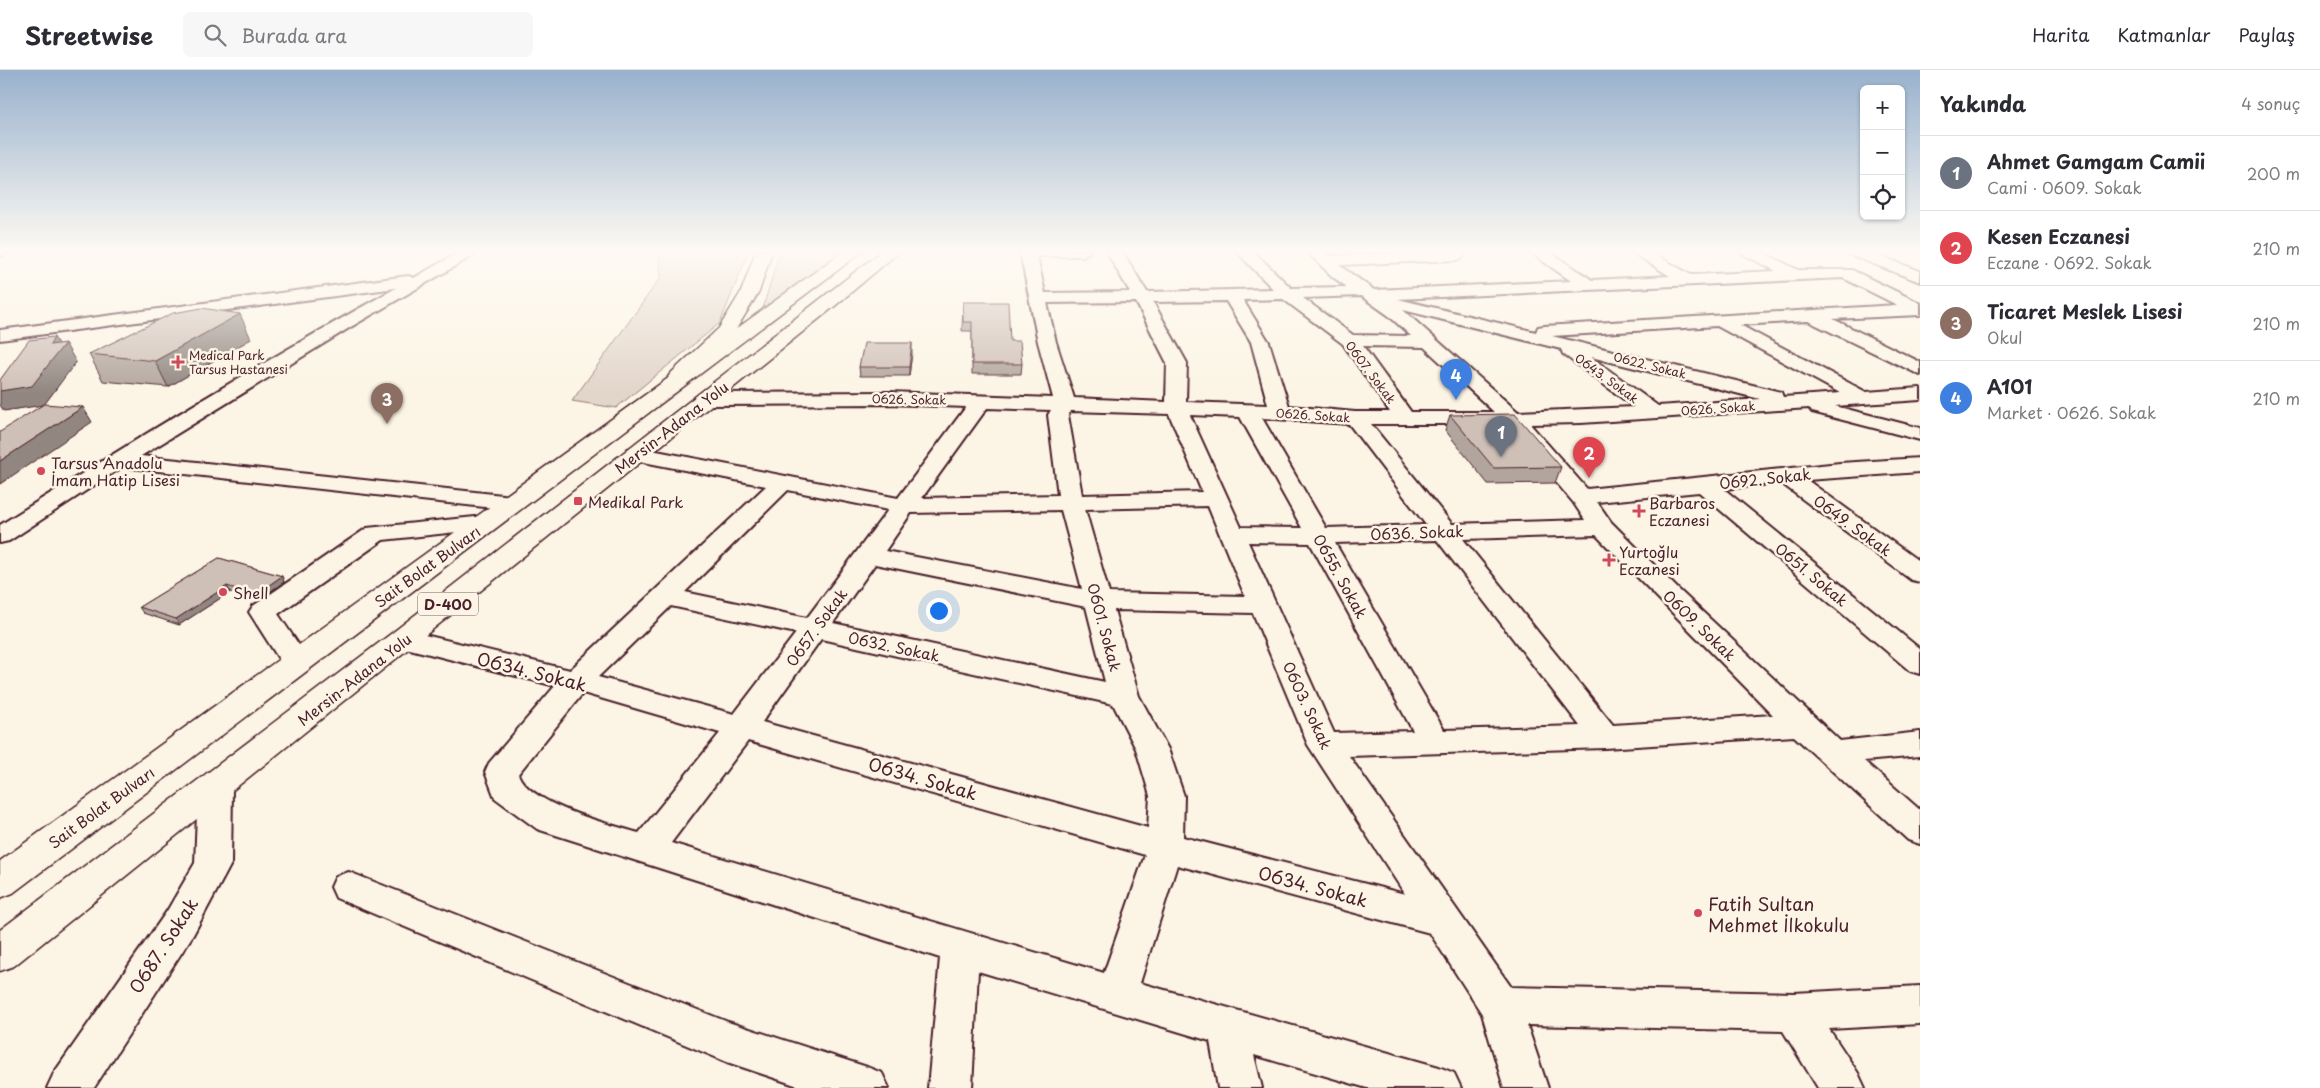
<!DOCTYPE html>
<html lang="tr">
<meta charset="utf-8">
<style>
:root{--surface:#fff;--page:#f7f7f7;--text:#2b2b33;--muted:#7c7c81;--line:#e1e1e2;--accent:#d1495b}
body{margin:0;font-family:"Playpen Sans",sans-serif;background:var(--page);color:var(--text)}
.controls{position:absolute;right:15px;top:15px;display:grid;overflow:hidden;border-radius:8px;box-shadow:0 1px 4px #0004}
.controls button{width:45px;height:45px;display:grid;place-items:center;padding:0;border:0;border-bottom:1px solid var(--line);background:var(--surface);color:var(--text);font:25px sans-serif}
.you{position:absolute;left:938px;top:540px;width:18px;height:18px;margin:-12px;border:4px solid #fff;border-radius:50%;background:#1a73e8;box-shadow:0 0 0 8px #1a73e833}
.badge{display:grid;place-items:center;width:32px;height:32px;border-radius:50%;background:var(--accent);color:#fff;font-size:16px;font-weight:700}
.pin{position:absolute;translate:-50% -41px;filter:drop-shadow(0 1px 2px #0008)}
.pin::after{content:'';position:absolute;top:26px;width:18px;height:15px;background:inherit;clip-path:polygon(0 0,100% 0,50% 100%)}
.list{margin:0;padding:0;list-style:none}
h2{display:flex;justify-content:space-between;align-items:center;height:65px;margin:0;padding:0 20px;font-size:21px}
h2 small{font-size:16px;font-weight:400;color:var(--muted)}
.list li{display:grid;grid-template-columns:32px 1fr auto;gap:15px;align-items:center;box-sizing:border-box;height:75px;padding:0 20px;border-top:1px solid var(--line)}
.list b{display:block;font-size:19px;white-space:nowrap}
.list p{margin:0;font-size:16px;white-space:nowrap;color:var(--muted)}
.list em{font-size:16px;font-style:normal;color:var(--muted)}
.icon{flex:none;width:28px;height:28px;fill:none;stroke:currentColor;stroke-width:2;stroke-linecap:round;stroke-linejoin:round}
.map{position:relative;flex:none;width:1920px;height:1018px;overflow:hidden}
header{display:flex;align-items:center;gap:30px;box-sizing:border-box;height:70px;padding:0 25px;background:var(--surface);border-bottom:1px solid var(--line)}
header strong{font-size:24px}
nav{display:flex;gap:28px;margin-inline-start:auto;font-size:18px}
.search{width:350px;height:45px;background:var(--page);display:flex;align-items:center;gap:12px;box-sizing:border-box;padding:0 18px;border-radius:8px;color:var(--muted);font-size:19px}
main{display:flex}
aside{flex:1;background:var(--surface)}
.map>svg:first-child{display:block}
</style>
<header>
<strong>Streetwise</strong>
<div class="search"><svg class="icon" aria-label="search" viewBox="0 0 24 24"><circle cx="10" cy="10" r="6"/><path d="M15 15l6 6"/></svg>Burada ara</div>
<nav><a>Harita</a><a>Katmanlar</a><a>Paylaş</a></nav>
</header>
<main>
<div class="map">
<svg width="1920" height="1018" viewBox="0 0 1920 1018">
<rect width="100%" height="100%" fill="#fcf5e5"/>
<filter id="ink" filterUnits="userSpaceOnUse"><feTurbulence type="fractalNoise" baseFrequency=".02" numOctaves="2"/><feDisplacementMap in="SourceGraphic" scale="10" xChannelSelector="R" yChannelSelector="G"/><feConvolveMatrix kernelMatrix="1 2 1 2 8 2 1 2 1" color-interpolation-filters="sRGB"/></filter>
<g filter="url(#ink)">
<g fill="#e2d5ca" stroke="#967a7a">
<polygon points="659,181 749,181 720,253 616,338 572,331 661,207"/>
<polygon points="780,181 842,181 762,241"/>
</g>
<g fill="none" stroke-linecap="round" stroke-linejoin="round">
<defs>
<g id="minor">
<polygon points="0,181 9,181 1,186"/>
<path d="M461,181H481L349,258L141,386L512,426L520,428L524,433L520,438L512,440L122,397L9,471L0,473V455C130,373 261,292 396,218L0,270V260L408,206L414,208Z"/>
<path d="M1020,181H1091L1083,186H1037L1045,223L1130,222L1106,181H1122L1147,222L1273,219L1236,181H1253L1291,218L1347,217L1333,207L1306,181H1323L1329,186L1460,181L1465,185L1462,188L1457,190L1339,195L1374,220L1571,211L1529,181H1548L1592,210L1670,206L1630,181H1649L1691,205L1776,201L1743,184L1740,181H1760L1798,200H1852L1920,233V245L1833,249L1920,292V305L1808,251L1740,255L1866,322L1920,318V330L1835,336L1920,358V370L1812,342L1809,338L1581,353L1530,354L1587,419L1840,393L1920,388V402L1807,410L1920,492V512L1911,510L1781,413L1724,419L1920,579V604L1910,601L1699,422L1597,432L1611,452L1678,519L1840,671L1920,662V686L1864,691L1920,740V774L1908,770L1794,666L1605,678L1349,686L1511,917L1794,923L1920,916V954L1829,959L1858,1003L1865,1018H1818L1783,961L1527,955L1548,1018H1504L1482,944L1430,863L1177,795L1140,913L1439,997L1454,1003L1461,1018H1367L1254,985L1262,1018H1218L1210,971L978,901L972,1018H928L940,888L537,759L495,728L485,702L489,693L555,616L394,575L390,569L394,563L404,560L570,600L766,416L628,389L625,384L628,379L636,377L898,428L966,337L889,334L706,335L699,333L696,329L699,325L706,323L889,322L1053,328L1038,272ZM1843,208L1897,235L1544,256L1538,257L1536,262L1398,229ZM1361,226L1388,245L1411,266L1353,265L1303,228ZM1283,229L1343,274L1390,342H1355L1289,336L1269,272L1243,230ZM1226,231L1251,272L1268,335L1186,332L1187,293L1153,232ZM1136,232L1167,293L1166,332L1074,328L1056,272L1047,233ZM1403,240L1561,279L1563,284L1634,337L1518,342ZM1717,256L1840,323L1783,327L1781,322L1552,266ZM1363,276L1424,277L1494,342H1411ZM1591,287L1760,329L1658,336ZM987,338L1051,340L1048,345L1058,425L922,428ZM1071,341L1169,344L1202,422L1082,425L1068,345ZM1190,345L1240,347L1302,458L1241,457ZM1262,348L1349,354L1426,455L1326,458ZM1371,354H1507L1573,432L1585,450L1452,454ZM788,420L888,440L807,548L685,522ZM1208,436L1245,526L1109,523L1085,439ZM1061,440L1082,519L885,481L911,443ZM1596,465L1773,645L1613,655L1463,469ZM1437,470L1580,656L1444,660L1335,473ZM1248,472L1310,473L1413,661L1334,663ZM875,494L1086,537L1105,612L833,553ZM671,536L796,563L734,644L598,607ZM1114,540L1253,543L1308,675L1405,824L1183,767L1184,726L1168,679L1139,626ZM821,569L1113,634L1136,679L1150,726L1148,758L762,652ZM583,623L720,663L639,763C608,754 530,735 518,704ZM748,671L1145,785L1104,903L671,773Z"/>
<polygon points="1845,181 1867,181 1920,201 1920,212 1848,184"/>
<polygon points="485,446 494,448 497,453 494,458 383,470 278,544 311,593 306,600 296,603 286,600 249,542 253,536 367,458"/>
<polygon points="215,706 227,710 232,719 231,794 193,865 94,1018 47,1018 54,1003 167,841 195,793 198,719 203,710"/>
<polygon points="349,802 728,952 867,997 882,1003 889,1018 804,1018 727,992 336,828 331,817 336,806"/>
</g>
<polygon id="major" points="756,181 772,181 759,222 735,261 685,311 678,313 671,311 668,307 671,303 719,258 741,222"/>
<g id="highway">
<polygon points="844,181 863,181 13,823 0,828 0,791"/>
<polygon points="882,181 900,181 836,235 14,896 0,901 0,860 392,563"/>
</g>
</defs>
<use href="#minor" stroke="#4a1f2b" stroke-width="4"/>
<use href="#major" stroke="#4a1f2b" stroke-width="3"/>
<use href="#highway" stroke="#4a1f2b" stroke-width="3"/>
<use href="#minor" fill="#fcf5e5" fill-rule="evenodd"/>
<use href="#major" fill="#fcf5e5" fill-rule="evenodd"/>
<use href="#highway" fill="#fcf5e5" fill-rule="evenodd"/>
</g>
<g fill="#b2a59d" stroke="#4a1f2b">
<polygon points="963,232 1010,271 1022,294 1021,304 972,304 972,261 962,261"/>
<polygon points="251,269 168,317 103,311 89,284"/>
<polygon points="912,283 909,306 860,306 859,297"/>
<polygon points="1450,345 1561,397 1555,413 1488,414 1445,360"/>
<polygon points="219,488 282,506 284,512 258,530 230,522 179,555 143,543 139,537"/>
</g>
<g fill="#918680" stroke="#4a1f2b">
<polygon points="240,244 251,269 168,317 155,291"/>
<polygon points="54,267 61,279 65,273 76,292 44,335 4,341 0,335 0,321 50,275"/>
<polygon points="912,273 912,283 909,306 909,297"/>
<polygon points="83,337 92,352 0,414 0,391"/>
<polygon points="282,506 284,512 258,530 255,525"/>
<polygon points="227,516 230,522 179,555 176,549"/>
</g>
<g fill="#cfc0b7" stroke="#4a1f2b">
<polygon points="963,232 1008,232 1010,271 1020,271 1022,294 972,294 972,252 963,252"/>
<polygon points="202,238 240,244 155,291 89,284 173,243"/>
<polygon points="54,267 50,275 65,273 32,316 0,321 0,310 29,270"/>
<polygon points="864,273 912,273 909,297 859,297"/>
<polygon points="44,334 83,337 0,391 0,362"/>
<polygon points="1515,344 1561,397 1494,398 1450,345"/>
<polygon points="219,488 282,506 255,525 227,516 176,549 139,537"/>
</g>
</g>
<linearGradient id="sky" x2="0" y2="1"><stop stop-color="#98b1cd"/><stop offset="0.56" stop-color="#fefaf3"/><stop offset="1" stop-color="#fefaf3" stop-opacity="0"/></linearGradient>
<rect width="1920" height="324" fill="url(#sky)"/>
<g fill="#d1495b" stroke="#fcf5e5" stroke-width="2">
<path d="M175.5 284.5h5v5h5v5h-5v5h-5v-5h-5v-5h5z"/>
<circle cx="41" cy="401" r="5"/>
<rect x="573" y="426" width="10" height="10" rx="2.5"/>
<path d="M1636.5 433.5h5v5h5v5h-5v5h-5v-5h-5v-5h5z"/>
<path d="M1606.5 482.5h5v5h5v5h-5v5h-5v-5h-5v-5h5z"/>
<circle cx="223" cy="522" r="5"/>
<circle cx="1698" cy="843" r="5"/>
</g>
<g text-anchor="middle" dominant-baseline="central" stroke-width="5" stroke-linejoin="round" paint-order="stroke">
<g font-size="12" fill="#4a1f2b" stroke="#fcf5e5" text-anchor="start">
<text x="189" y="285">Medical Park<tspan x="189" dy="14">Tarsus Hastanesi</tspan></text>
</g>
<g font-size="12" fill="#4a1f2b" stroke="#fcf5e5">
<text transform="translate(1650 295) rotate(14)">0622. Sokak</text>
<text transform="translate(1371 302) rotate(53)">0607. Sokak</text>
<text transform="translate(1607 308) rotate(36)">0643. Sokak</text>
<text transform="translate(909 329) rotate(1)">0626. Sokak</text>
<text transform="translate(1718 338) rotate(-4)">0626. Sokak</text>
<text transform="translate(1313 345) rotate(4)">0626. Sokak</text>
</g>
<rect fill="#fcf5e5" stroke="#7f5f63" stroke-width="1" x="418" y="522.5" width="60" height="23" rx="4"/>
<g font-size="14" font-weight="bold" fill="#4a1f2b">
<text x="448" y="534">D-400</text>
</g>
<g font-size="15" fill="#4a1f2b" stroke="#fcf5e5">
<text transform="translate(671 357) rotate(-38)">Mersin-Adana Yolu</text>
<text transform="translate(1765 408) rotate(-6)">0692. Sokak</text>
<text transform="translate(1853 455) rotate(36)">0649. Sokak</text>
<text transform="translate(1417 462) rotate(-2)">0636. Sokak</text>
<text transform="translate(427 496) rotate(-36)">Sait Bolat Bulvarı</text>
<text transform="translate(1812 504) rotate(40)">0651. Sokak</text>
<text transform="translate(1341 506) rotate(61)">0655. Sokak</text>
<text transform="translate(1700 555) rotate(44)">0609. Sokak</text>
<text transform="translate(816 557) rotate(-54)">0657. Sokak</text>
<text transform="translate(1105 557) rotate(75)">0601. Sokak</text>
<text transform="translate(894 576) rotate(12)">0632. Sokak</text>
<text transform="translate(354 609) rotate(-38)">Mersin-Adana Yolu</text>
<text transform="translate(1308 635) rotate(65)">0603. Sokak</text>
<text transform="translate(101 737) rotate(-36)">Sait Bolat Bulvarı</text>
</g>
<g font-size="15" fill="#4a1f2b" stroke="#fcf5e5" text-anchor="start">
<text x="51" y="392">Tarsus Anadolu<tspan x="51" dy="17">İmam Hatip Lisesi</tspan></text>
<text x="588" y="431">Medikal Park</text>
<text x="1649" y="432">Barbaros<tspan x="1649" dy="17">Eczanesi</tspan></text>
<text x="1619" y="481">Yurtoğlu<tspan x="1619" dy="17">Eczanesi</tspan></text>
<text x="233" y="522">Shell</text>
</g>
<g font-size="18" fill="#4a1f2b" stroke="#fcf5e5">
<text transform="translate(532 601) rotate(14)">0634. Sokak</text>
<text transform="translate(923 708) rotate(16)">0634. Sokak</text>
<text transform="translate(1313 816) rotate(15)">0634. Sokak</text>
<text transform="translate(163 875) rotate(-57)">0687. Sokak</text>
</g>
<g font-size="18" fill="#4a1f2b" stroke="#fcf5e5" text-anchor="start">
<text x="1708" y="833">Fatih Sultan<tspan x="1708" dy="21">Mehmet İlkokulu</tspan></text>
</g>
</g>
</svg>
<div class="controls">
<button>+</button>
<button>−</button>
<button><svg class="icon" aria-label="locate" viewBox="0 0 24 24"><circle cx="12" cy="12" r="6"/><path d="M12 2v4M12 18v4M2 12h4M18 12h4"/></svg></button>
</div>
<div class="you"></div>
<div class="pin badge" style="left:1501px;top:387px;background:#6b7280">1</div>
<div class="pin badge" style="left:1589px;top:408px;background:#e0444e">2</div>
<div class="pin badge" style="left:387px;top:354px;background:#8d6e63">3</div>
<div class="pin badge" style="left:1456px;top:330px;background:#3f7fe0">4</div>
</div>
<aside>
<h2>Yakında<small>4 sonuç</small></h2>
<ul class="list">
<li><span class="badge" style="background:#6b7280">1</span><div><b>Ahmet Gamgam Camii</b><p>Cami · 0609. Sokak</p></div><em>200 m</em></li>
<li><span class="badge" style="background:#e0444e">2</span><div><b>Kesen Eczanesi</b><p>Eczane · 0692. Sokak</p></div><em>210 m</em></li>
<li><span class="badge" style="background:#8d6e63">3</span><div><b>Ticaret Meslek Lisesi</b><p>Okul</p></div><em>210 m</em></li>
<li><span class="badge" style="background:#3f7fe0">4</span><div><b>A101</b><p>Market · 0626. Sokak</p></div><em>210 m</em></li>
</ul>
</aside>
</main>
